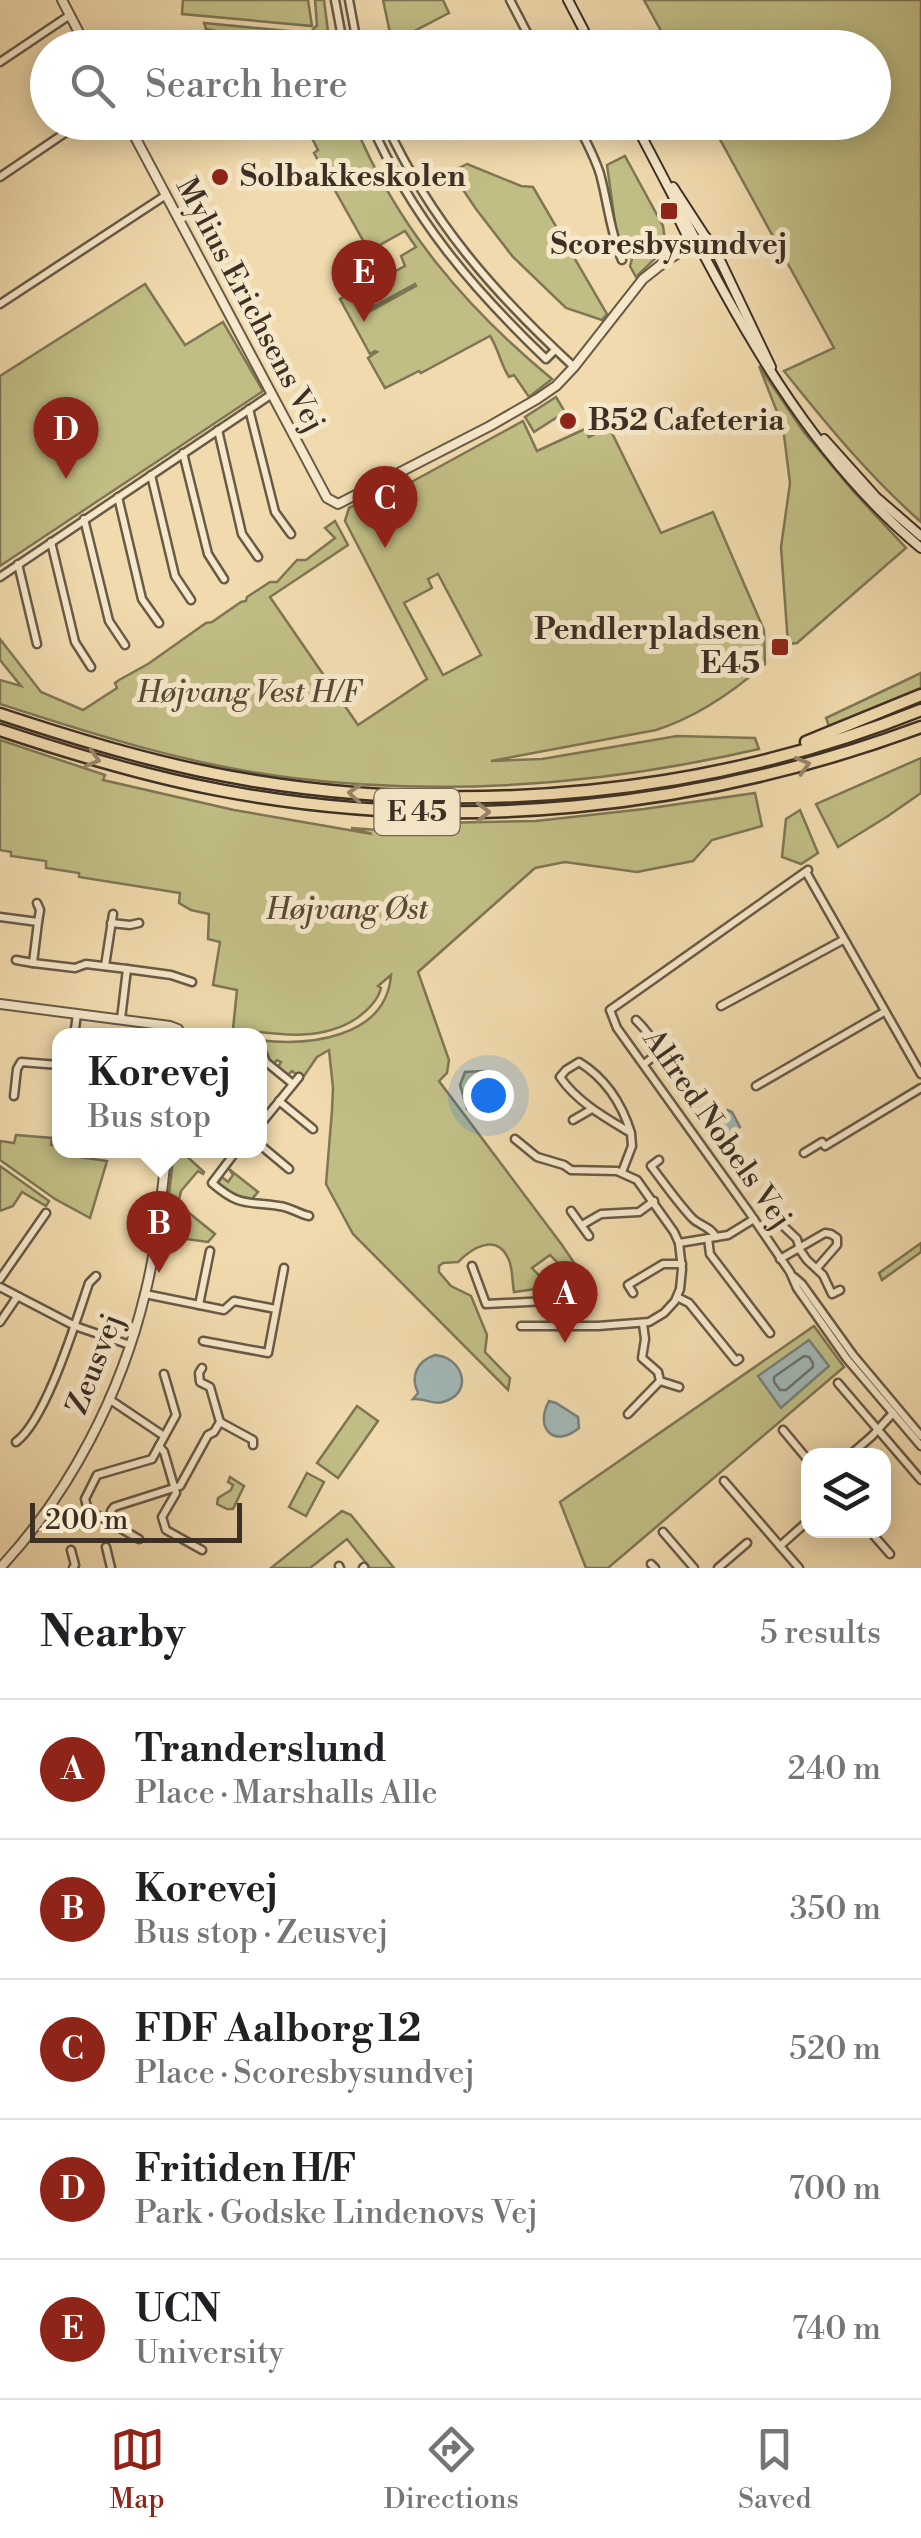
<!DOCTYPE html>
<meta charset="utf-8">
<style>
:root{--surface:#fff;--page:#f6f6f6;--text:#202124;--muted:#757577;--line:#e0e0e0;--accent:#8f2418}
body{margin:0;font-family:"Libre Bodoni",serif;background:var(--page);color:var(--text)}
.controls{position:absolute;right:30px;bottom:30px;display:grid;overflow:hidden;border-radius:20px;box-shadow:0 5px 25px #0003}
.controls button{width:90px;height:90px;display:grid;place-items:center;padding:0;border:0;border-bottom:2px solid var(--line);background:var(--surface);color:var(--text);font:50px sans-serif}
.scale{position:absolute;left:30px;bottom:25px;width:212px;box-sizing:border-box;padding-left:10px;border:5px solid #3c2f24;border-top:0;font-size:28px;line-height:35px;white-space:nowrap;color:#3c2f24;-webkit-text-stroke:8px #f6e8ca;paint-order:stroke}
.you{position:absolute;left:488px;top:1095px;width:35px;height:35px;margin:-25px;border:8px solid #fff;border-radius:50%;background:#1a73e8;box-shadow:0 0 0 15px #1a73e833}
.badge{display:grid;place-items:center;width:65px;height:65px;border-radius:50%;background:var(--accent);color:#fff;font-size:32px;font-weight:700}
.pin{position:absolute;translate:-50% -82px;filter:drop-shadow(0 2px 5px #0008)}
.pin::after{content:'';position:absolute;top:52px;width:35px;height:30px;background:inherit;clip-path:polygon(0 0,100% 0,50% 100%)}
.popup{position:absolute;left:52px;top:1028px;width:215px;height:130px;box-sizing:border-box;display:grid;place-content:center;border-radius:20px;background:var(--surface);filter:drop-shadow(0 2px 8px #0005);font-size:32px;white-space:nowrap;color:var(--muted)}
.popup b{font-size:38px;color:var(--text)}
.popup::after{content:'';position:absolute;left:50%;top:100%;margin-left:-20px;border:20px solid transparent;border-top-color:var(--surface)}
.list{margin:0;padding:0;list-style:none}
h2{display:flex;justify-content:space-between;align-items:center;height:130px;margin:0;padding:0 40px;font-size:42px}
h2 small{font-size:32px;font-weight:400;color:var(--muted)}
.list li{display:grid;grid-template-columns:65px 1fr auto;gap:30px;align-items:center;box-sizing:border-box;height:140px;padding:0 40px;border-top:2px solid var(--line)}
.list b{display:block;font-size:38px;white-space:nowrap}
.list p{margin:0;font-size:32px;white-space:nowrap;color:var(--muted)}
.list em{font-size:32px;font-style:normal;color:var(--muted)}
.icon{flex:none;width:55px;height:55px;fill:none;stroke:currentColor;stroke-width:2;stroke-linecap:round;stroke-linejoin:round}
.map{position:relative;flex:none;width:921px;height:1568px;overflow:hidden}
.search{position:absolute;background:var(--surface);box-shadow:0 5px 25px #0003;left:30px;right:30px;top:30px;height:110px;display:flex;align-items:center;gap:25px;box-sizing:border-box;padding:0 35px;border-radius:55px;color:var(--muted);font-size:38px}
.sheet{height:830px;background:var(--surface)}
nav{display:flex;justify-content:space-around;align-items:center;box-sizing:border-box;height:140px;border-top:2px solid var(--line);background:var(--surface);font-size:28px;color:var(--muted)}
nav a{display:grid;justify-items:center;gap:5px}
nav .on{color:var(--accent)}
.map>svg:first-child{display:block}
</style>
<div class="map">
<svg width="921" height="1568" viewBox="0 0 921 1568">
<rect width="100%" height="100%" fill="#f1dbae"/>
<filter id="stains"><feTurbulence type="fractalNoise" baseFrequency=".002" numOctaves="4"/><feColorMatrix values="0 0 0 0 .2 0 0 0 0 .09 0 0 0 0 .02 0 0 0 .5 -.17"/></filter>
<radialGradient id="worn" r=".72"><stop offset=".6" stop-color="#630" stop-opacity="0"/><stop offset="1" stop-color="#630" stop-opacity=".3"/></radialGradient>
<g fill="#c1be85" stroke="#7e7654" stroke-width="2.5" fill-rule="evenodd">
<polygon points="183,0 308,0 312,26 182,14"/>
<polygon points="315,0 324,0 330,47 247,47 246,37 206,29 204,23 310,33 317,25"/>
<polygon points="383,0 443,0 449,13 403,37 406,47 393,47"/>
<path d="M644,0H921V522C869,476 827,425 784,371L834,348L711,123L874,122V48L670,47Z"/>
<path d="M304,123H354C397,227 465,307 552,379L529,397L514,375L509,377C500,363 499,350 490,336L421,373L419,371L385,388L368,358L377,352L375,351L370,354L340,299L351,293L363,315L416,286L415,284L369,309L356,279L374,269L380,279L405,266L401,256L416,247L405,231L369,251L314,153L318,150Z"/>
<polygon points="625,156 663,226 666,248 636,277 630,266 632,259 627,251 624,252 616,230 607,165"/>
<polygon points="467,164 521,186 533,187 607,314 602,320 566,308 513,257 476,209 451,172"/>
<polygon points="145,284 185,345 223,322 263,391 0,566 0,376"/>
<polygon points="759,366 803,431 853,491 906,548 797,643 788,644 781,547 790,483 783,427"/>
<polygon points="556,397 565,412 534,432 525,417"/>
<path d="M523,421L537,451L585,429L589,437L609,427L661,533L713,512L764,630L765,664C733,692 697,717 656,730L491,761L542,759L677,736L755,738L759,749C607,784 449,797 293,778C193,766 95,735 0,704V680L21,686L0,660V639L41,692L83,710L117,688L115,683L119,680L148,664L206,623L212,622L241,602L246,601L247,597L270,582H277L297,560H306L335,538L325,528L335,521L348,545L270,597L358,725L427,679L345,521L349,508L392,487L395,491ZM438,574L481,655L443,675L404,603L432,588L428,579Z"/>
<polygon points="921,673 921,688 829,726 826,718"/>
<path d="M0,740L105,775L103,780L234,810L372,834L351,828L420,833L435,823L536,821L644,809L755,793L762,826L712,840L693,861L637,872L565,862L535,868L418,972L449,1060L447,1073L439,1081L562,1245L596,1295L574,1308L561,1296L577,1283L550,1255L532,1268L550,1287L514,1292C512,1282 513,1267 508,1258C496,1233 472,1248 458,1262L443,1263L439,1266V1272L451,1286L471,1296L487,1335L485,1352L510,1378L508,1390L353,1234L326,1184L332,1110L333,1088L329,1050L317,1057L302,1079L292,1071L288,1075L278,1067L281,1062L277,1060L274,1064L269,1060L267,1052L259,1054V1040C307,1046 386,1039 391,975L378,986L381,988C378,1001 368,1010 357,1018C320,1043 275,1034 233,1029L237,990L213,985L220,942L208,939L209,914L191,910L179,903L180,893L79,877V873L46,868V861L11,856V852L0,850Z"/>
<polygon points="921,758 921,793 888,816 838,847 816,804"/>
<polygon points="800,810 818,853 801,864 782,857 786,819"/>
<polygon points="484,1071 500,1086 467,1109 460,1085 465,1072"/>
<polygon points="16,1135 52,1138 51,1145 59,1146 59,1150 79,1151 79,1157 107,1161 90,1218 55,1199 0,1160 0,1141 14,1143"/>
<polygon points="174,1151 181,1151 204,1172 203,1174 198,1171 181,1191 178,1204 215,1234 208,1242 164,1236"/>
<polygon points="0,1166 49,1201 46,1206 22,1192 13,1206 0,1211"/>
<polygon points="229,1169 258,1192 250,1201 240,1199 220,1185 218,1183 222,1177 228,1182 233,1175"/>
<polygon points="921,1243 921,1252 882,1280 879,1273"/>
<polygon points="814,1326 844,1367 608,1568 586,1568 560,1502"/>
<polygon points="357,1406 378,1421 338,1478 317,1463"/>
<polygon points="307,1473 324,1482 306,1516 289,1507"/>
<polygon points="230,1477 244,1486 233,1509 227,1509 217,1504 218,1498 231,1490 233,1485 228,1482"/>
<polygon points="342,1511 351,1515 394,1568 370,1568 347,1539 310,1568 271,1568"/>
</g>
<g fill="#a1b8b7" stroke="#79817c" stroke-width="2.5">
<polygon points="727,1110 732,1112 740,1127 729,1136 723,1134 713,1122 717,1115"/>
<polygon points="809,1340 829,1366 781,1408 758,1376"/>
<path d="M435,1355C462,1357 474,1391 446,1401C435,1406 425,1398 413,1399L418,1393C410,1376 417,1361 435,1355Z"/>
<path d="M549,1401L556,1403L578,1417L579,1428C554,1449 534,1428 549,1401Z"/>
</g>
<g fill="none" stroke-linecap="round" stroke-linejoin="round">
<polygon stroke="#6e746e" stroke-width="2.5" points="804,1356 809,1357 813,1363 813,1367 786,1390 780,1390 774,1382 774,1377"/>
<polyline stroke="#cdb992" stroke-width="6" stroke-dasharray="6 3" stroke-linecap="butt" points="747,1543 754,1536"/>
<defs>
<g id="minor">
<polyline points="335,0 344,48"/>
<polyline points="349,0 358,48"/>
<polyline points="510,0 535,48"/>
<polyline points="0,62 70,15"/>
<path d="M370,122C412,218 472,288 546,359L555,350"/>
<path d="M385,122C431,222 494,293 574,367"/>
<path d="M576,122C585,139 594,155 600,174C608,203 610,232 622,260"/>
<polyline points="0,177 81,122"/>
<polyline points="0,304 166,195"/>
<polyline points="249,409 275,512 291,534"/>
<polyline points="218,430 242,534 258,557"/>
<polyline points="183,453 208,554 224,579"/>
<polyline points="151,475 175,576 191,600"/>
<polyline points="118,497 142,599 159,623"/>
<polyline points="84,519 109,621 125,645"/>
<polyline points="51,542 75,642 91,667"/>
<polyline points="18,564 37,644"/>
<polyline points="0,577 272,394"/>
<polyline points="808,870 610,1010 617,1028 749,1212 790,1272 797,1288 847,1359 921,1446"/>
<polyline points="806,872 921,1074"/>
<polyline points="37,903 40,910 38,922"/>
<polyline points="0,917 38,922 33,963 75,968 86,964 127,969 121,1019"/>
<polyline points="111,923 130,925 139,923"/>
<polyline points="16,960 33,963"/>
<polyline points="105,966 113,914"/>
<polyline points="127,969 171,975 192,982"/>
<polyline points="721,1006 843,940"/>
<path d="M636,1020C659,1042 670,1072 692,1094"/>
<polyline points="74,1036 77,1014"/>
<polyline points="264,1057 266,1062 293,1084"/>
<polyline points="644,1064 662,1050"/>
<polyline points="756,1086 884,1012"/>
<polyline points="14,1096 17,1069 21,1062 59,1065"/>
<polyline points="279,1101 313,1129"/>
<polyline points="573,1120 592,1109"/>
<polyline points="259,1126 299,1077"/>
<polyline points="515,1139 537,1157 564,1165 571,1170 617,1171 637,1180 674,1232 679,1243 682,1269 680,1289 675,1301 664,1313 649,1322 598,1326 521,1326"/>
<polyline points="259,1144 289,1169"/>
<path d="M237,1150L212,1183C240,1207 245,1201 279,1206C290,1207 299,1214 309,1216"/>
<polyline points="804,1153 822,1142 825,1146 921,1088"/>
<path d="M659,1160L651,1166C664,1183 677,1202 692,1218C700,1226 710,1226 716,1237"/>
<path d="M622,1172L632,1146L631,1133C606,1118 577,1102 560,1077L566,1070L579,1062C605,1078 622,1104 631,1133"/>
<polyline points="769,1199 778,1221 797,1239 800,1250 807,1260 823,1275 832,1294 840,1290"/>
<polyline points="571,1211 589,1236"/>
<polyline points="582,1225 601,1214 639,1212 654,1201"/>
<polyline points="708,1238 710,1254 770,1333"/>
<polyline points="679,1243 728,1235 754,1219"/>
<polyline points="780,1259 825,1233 831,1234 837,1238 837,1245 817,1268"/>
<polyline points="472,1266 486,1304 547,1301 553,1303 575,1325"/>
<polyline points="794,1277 802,1284 853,1355 921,1436"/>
<polyline points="0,1279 46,1213"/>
<polyline points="0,1287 75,1326 130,1345"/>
<polyline points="633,1293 628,1285 663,1264 682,1264"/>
<polyline points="145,1294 224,1310 234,1301 276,1309"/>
<polyline points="677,1297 689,1303 736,1361 739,1359"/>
<polyline points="199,1305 210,1251"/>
<polyline points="0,1322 17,1297"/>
<polyline points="203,1341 268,1353 284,1268"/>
<polyline points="660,1381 679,1387"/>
<polyline points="838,1383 921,1480"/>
<polyline points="109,1399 164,1436"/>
<polyline points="628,1414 660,1381 658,1372 642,1358 645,1339 643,1324"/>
<polyline points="220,1422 253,1440 253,1445"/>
<polyline points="783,1430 808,1460"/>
<path d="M16,1442C46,1420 76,1321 89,1283L96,1276"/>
<polyline points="159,1446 164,1452 176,1493 162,1517 166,1530 202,1550"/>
<polyline points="849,1456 872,1436 893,1413"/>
<polyline points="724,1481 799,1568"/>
<polyline points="111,1511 114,1507 180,1486 208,1435 214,1432 220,1422 210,1387 200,1382 199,1373 202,1368"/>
<polyline points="869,1530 890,1554"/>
<polyline points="663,1532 694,1568"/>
<polyline points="139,1539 88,1510 85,1499 97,1475 152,1459 176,1415 164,1374"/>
<polyline points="780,1546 808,1521"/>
<polyline points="106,1547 111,1568"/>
<polyline points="71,1550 75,1565 73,1568"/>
<polyline points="651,1564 655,1568"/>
<polyline points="339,1566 340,1568"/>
<polyline points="363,1568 364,1567"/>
<polyline points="718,1568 747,1543"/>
</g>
<g id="tertiary">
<polyline points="62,0 87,48"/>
<polyline points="127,122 327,498 338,504 490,426 537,399 556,386 574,367 643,279 667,260 706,237"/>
<polyline points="0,1004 170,1026 178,1029 181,1036"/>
<path d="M0,1568C70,1493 121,1394 145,1294C157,1247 161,1198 167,1150"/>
</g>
<g id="secondary">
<polyline points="568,0 593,48"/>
<path d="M634,122C715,273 786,436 921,548"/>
<polyline points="673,187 719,258 771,367"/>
<polyline points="674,209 687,236 686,249"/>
<polyline points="824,439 876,497 921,536"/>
</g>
<g id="motorway">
<path d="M0,714C82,741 164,766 249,780C473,817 710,795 921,710"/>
<path d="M0,730C72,754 145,776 219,790C454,835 697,810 921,727"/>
<polyline points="806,742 921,695"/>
</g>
</defs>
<use href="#minor" stroke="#695a46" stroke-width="11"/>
<use href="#tertiary" stroke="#695a46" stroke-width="12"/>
<use href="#secondary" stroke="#3c2f24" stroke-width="12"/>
<use href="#motorway" stroke="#3c2f24" stroke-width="15"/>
<use href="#minor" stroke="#f6e8ca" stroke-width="6"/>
<use href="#tertiary" stroke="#f6e8ca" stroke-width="8"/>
<use href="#secondary" stroke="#f6e8ca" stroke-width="8"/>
<use href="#motorway" stroke="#f1dbae" stroke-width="10"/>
</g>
<defs><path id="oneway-chevron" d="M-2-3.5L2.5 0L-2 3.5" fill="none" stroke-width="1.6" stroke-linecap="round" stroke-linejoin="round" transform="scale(2.5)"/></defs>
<g stroke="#968569">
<use href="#oneway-chevron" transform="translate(93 759) rotate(16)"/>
<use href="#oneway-chevron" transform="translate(803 765) rotate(-16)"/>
<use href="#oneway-chevron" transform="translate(355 793) rotate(-175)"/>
<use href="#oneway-chevron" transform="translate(483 812) rotate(-1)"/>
</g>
<g fill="#8f2418" stroke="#f6e8ca" stroke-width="4">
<circle cx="220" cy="177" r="10"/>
<rect x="659" y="201" width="20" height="20" rx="5"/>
<circle cx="568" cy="421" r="10"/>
<rect x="770" y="637" width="20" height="20" rx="5"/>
</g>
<g text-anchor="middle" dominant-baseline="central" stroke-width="10" stroke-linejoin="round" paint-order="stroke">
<rect fill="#f6e8ca" stroke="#746656" stroke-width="2.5" x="374.5" y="789" width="85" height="46" rx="8"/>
<g font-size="28" font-weight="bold" fill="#3c2f24">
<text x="417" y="812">E 45</text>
</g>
<g font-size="30" font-weight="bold" fill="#3c2f24" stroke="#f6e8ca" text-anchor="start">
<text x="240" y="177">Solbakkeskolen</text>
<text x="669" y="245" text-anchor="middle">Scoresbysundvej</text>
<text x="588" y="421">B52 Cafeteria</text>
<text x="760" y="630" text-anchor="end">Pendlerpladsen<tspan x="760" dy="34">E45</tspan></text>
</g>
<g font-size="30" fill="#3c2f24" stroke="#f6e8ca">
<text transform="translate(250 305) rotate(62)">Mylius Erichsens Vej</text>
<text transform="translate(717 1129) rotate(55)">Alfred Nobels Vej</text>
<text transform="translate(95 1364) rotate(-69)">Zeusvej</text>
</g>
<g font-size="30" font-style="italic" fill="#574c37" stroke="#f6e8ca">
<text x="249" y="693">Højvang Vest H/F</text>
<text x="347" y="910">Højvang Øst</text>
</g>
</g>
<rect width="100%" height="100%" filter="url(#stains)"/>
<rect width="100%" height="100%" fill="url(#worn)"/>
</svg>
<div class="controls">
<button><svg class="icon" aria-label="layers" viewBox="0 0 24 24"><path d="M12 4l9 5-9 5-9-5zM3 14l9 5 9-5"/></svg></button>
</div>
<div class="scale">200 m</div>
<div class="you"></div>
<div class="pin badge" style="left:565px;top:1343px">A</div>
<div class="pin badge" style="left:159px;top:1273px">B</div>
<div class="popup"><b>Korevej</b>Bus stop</div>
<div class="pin badge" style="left:385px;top:548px">C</div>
<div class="pin badge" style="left:66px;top:479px">D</div>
<div class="pin badge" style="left:364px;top:322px">E</div>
<div class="search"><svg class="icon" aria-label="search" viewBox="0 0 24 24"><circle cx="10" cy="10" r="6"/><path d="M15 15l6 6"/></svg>Search here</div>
</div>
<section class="sheet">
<h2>Nearby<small>5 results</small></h2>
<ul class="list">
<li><span class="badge">A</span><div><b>Tranderslund</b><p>Place · Marshalls Alle</p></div><em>240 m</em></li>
<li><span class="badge">B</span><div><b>Korevej</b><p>Bus stop · Zeusvej</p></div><em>350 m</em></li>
<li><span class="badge">C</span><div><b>FDF Aalborg 12</b><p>Place · Scoresbysundvej</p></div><em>520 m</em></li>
<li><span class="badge">D</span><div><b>Fritiden H/F</b><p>Park · Godske Lindenovs Vej</p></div><em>700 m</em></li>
<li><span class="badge">E</span><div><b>UCN</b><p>University</p></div><em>740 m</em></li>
</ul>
</section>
<nav>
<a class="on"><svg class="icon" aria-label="map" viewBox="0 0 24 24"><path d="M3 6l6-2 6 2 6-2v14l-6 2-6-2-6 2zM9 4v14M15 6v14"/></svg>Map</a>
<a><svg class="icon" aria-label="directions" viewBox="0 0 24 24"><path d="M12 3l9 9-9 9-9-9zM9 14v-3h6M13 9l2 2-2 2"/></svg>Directions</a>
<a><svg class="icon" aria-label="saved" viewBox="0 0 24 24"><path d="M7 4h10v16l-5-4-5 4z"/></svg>Saved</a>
</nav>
